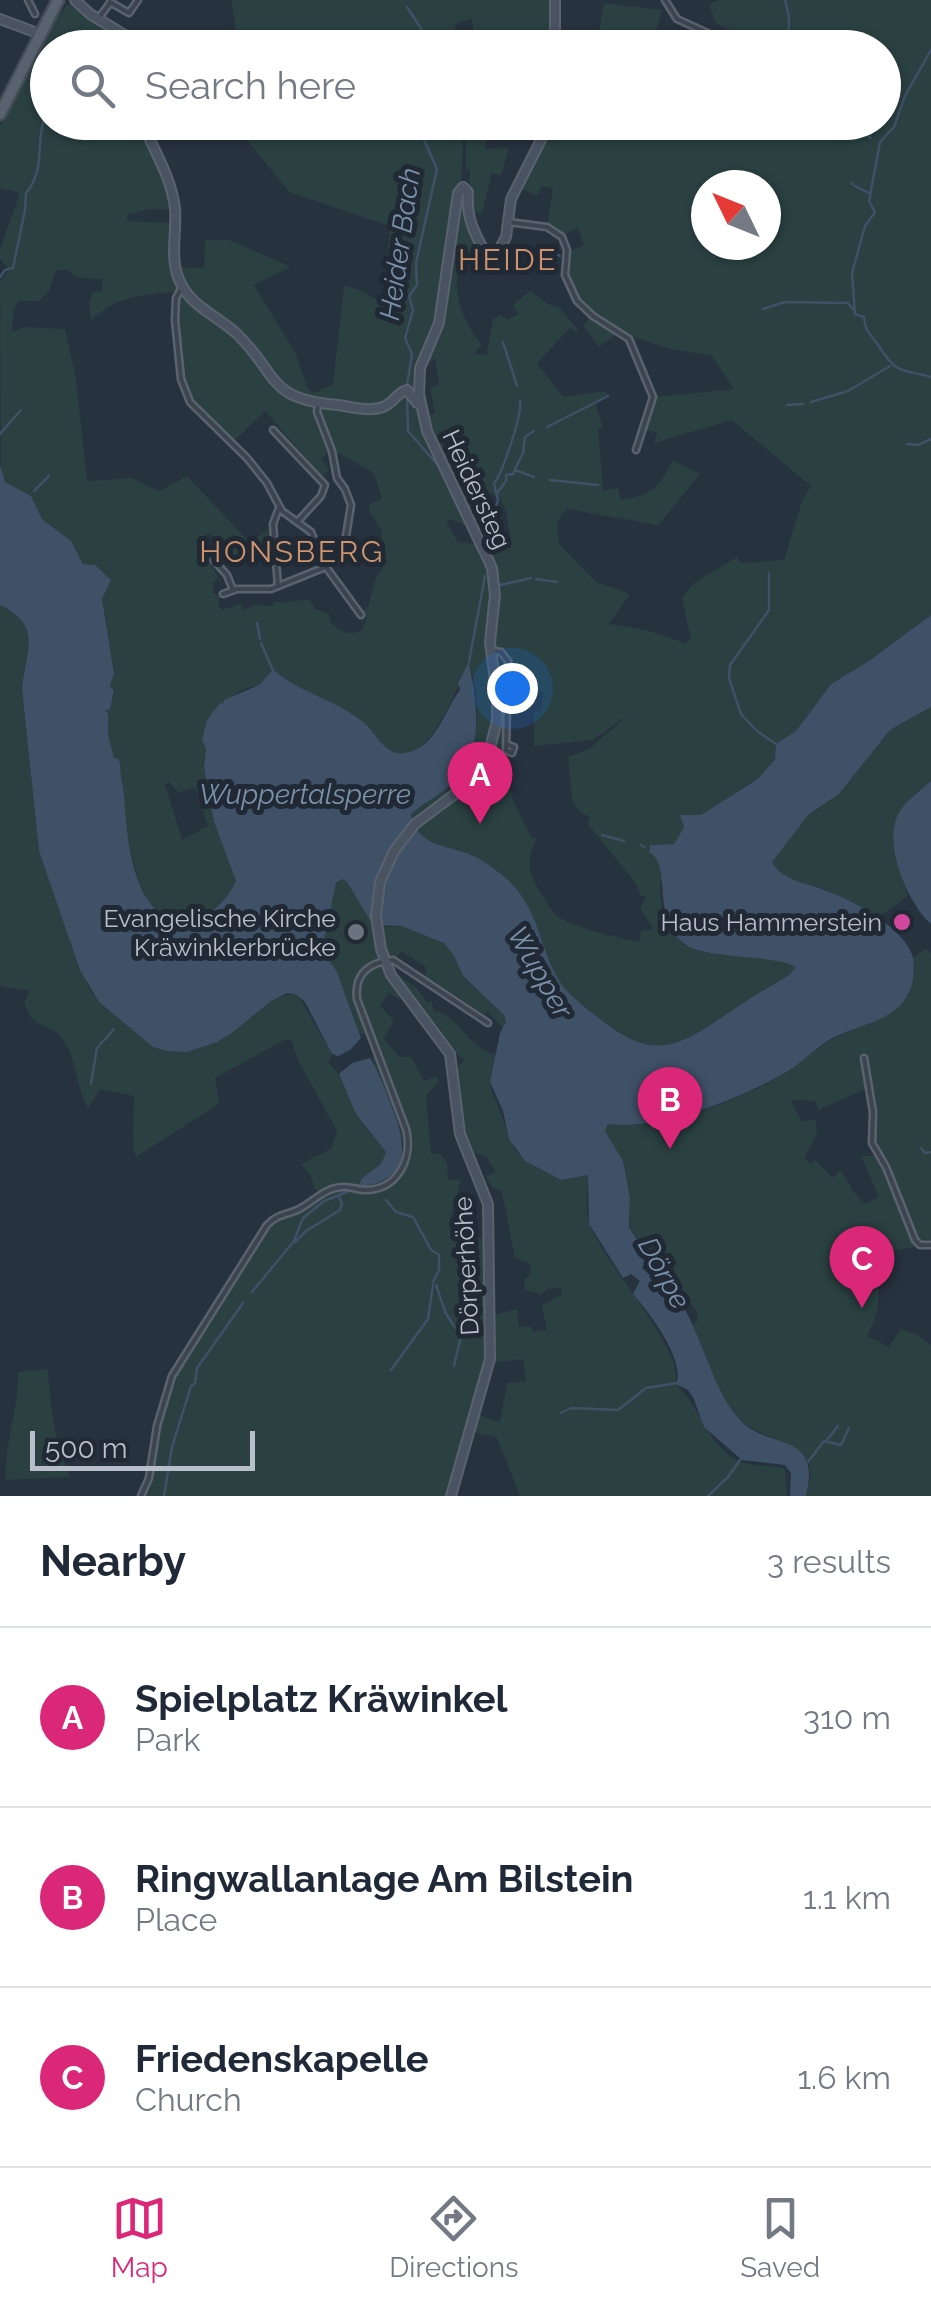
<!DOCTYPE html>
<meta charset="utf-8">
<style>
:root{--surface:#fff;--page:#f6f6f7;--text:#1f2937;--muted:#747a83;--line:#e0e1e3;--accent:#db2777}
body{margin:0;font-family:Raleway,sans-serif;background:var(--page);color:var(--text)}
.compass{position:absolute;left:691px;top:170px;width:90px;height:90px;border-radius:50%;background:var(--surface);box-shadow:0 2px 8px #0004;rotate:313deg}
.scale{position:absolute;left:30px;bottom:25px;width:225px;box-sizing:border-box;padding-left:10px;border:5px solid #b8bfca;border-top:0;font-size:28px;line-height:35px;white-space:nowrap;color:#b8bfca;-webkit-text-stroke:8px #202934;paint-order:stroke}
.you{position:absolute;left:512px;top:688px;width:35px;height:35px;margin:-25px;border:8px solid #fff;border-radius:50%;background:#1a73e8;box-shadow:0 0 0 15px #1a73e833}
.badge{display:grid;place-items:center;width:65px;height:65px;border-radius:50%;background:var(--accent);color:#fff;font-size:32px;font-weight:700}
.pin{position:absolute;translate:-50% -82px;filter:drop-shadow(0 2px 5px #0008)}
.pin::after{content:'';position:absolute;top:52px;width:35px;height:30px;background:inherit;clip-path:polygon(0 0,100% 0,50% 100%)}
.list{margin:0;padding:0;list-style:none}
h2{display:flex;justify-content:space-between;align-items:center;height:130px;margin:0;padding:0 40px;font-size:42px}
h2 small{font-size:32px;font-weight:400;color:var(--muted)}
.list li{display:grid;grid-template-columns:65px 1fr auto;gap:30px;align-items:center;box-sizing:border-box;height:180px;padding:0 40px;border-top:2px solid var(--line)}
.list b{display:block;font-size:38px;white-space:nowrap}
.list p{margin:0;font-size:32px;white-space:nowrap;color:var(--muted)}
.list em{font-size:32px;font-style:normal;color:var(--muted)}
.icon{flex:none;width:55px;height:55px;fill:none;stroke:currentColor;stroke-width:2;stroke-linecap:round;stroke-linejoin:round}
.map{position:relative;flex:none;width:931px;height:1496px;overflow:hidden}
.search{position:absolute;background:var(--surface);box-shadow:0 2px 8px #0004;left:30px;right:30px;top:30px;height:110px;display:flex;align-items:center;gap:25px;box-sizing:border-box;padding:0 35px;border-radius:55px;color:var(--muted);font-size:38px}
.sheet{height:670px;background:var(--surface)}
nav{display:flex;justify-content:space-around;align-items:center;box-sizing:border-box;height:140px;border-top:2px solid var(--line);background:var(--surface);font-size:28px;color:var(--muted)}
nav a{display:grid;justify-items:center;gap:5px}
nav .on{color:var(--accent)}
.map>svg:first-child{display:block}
</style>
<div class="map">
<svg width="931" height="1496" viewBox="0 0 931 1496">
<rect width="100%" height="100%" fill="#27323f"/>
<g fill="#2a4041" fill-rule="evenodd">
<polygon points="231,0 554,0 554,47 476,47 472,18 455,24 456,35 451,47 239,47"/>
<path d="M718,0H931V615L869,661L831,684L796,731L776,744L775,758L758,779L701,815H681L684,827L674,844H653L648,849C655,856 660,864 663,874C663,878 660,885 660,889C660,910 670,940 691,948C720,960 770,953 797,966L789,975C769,987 750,998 731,1011C676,1049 653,1062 596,1016C579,1003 565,993 555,973C540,943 537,911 512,885C481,851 442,857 415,829L417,822C431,811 448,801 461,789C506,748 497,704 491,651L499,650L494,648V641L499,582L489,551L505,547L511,540L505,508L499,497L488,493L479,507L469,514L429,430L422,407L426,414H435L430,388L439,384L435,359L424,366L426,382L423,387L419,386L420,405H417L426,432L450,476L470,524L465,525L451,519L446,522L458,542L475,544L483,566L487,565C494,592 485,617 487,644C488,665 495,685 495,706C495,764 452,790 412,822V813C460,780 482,756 476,694C475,683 471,674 470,663C458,679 431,773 390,751C377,743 370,726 357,718C331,701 297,689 275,671L271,672L260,687C252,684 232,693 228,701L224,700V704H219L206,724L202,740L206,748L204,767L214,822L236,881C229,899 216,909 199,919C134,957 120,798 120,764L119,759L114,758L108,734V713L105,712L110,709L114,691L110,686L114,674L102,599L111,580L95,565L83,564L71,541L42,519L31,496L9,485L1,476L0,282L9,269L0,259V249L20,193L0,188V126L57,18L67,5L73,4L109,27L97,41L104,48H48V122L142,123L163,167L174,210L151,209L128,214L127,221L175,223L176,267L204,268L205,240H230L291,267L254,285L295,352L308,389L315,393L333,384L344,286L358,289L384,304L390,226L289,192L246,139L258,123H464L461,184L457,189L451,232L459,194L465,190L466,216L479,249L467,252L463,259L464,273L457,274C455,302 465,324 482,345L474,353L487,355L493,319L501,315L507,320L519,314L513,305L530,291L548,304L560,308L578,330L576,333L570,328L537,363L563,397L606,391L608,395L596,404L603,428H598L603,490L618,488L621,500C654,494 658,488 673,460L700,474L658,526C628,517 598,517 568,508L560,516L557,526L559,544L596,582L630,594L609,624L646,630L685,643L691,639L682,598L694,583L737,557L741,563L784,560L802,501L811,486L732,420L654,443L657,432L643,430L654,397L734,389L712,356L670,349L619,332L599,347L583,326L591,317L600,321C576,302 564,283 568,252L584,245L578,228L562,236L547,227L553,189L542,186L537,196L519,187L551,123H574L575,131L615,135L617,122H884V48L715,47L717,42L731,47L737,32L716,24L709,5ZM706,185H766V245H757L756,248L755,245H706ZM56,270H67L77,278L102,279V291L93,292L89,302L91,321C115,296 144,294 178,292L184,287L215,317L202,311L185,292L179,294C173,318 176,374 188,397C195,411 221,429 233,442L265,411L322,476L329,470L321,458L331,452L330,443L333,450L374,473L382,499L370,504L368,509L382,531L381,555L387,560L376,577L368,607L361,611L367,618L362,630C349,637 340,631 330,622L329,614L315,609L309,599L282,603L275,601L272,606L255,605L244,610L241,604L222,610L218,604L220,597L213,593V583L218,577L208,560L201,556L198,540L209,533L236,560L274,549L273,525L250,543L187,476L159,491L131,478L87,481L76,378L65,329L25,327L12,332L14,309L19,301H39L49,291ZM507,691L543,692L541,710L534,712V746L593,740L631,713L589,749L568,757L572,799L579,811L591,818L587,823L637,885L640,895L646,897L640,908L653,929L641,931L640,942C621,939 572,927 557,916C552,912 547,902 543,896C528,874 525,863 537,838H532L513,801L509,783L500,778L508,745ZM169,782L178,793L192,788L197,790L208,826L182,840L165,784Z"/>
<polygon points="604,3 662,10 653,42 670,47 630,47 631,39 598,37"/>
<polygon points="466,123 485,123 485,149 509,148 501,175 492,173 482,214 468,210 470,169 466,169"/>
<path d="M0,605C44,626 25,651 22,689L39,851L88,986L99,1002L119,1019L232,1033C251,1017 273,990 298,995L332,1054L328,1062L339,1075L356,1114L386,1152L381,1164L360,1180V1186C387,1184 401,1170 403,1143L372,1058L378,1055L371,1036L360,1034L337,972L322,950L335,885L342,879L347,882L370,916L383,927L401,926L444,943L454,956L463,977L503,1013L506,1021L503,1028L487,1011L484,1014L426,976V967L401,951L394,961L393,972L417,988L428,1003L431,1000L434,1011C458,1014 469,1050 496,1055L490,1086L515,1150L525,1161L561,1180L588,1175C589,1190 584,1207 589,1222C600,1259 687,1351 675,1384C702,1406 705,1445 739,1461C753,1468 771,1464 785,1469L787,1496H520L497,1438L471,1431L452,1496H142L150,1478L158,1427L173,1377L275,1217L297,1211L321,1193L315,1189L311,1177L301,1164L331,1149L337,1131L297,1058L292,1042L286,1039L215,1078L219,1104L136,1157L133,1146L134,1096L100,1089L88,1108C76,1088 77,1059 63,1040C50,1022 32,1030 24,1002L30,991L0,986ZM389,993L407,1003L464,1061L454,1070L465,1141L470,1152L486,1156L496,1172L486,1177L492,1186L502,1192L515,1258L531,1264L529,1276L524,1280L525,1290L541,1294L548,1289L561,1288L562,1294L542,1305L547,1330L533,1332L532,1327L519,1326L517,1309L492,1315L486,1239L453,1236L449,1224L461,1179L448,1180L447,1163L441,1154H431L426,1095L439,1082L437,1076L424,1081L411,1057H399L384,1038L394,1021L380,1005ZM523,1359L526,1381L507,1383L500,1422L475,1414L492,1363Z"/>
<path d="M931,707V781C882,822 891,839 908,896L876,919C862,910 847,900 832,893C811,883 787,883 772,864L774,858L808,814L839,794L890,730Z"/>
<path d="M926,949L931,953V1244L872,1255C879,1287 884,1306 867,1336L889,1347L901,1329L918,1335L931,1345V1496H806L810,1479L809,1463C790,1437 764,1440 743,1422C716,1398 709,1355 692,1324L697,1322L698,1313L654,1255L648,1257L630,1227V1197L623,1161L604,1131L608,1124C659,1131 748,1098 791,1069C804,1060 815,1049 829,1041C866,1018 923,1019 913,957ZM870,1087C873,1110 869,1135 879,1156H861L879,1197L865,1204L853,1191L841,1170L833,1178L815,1160L811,1164L804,1158L817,1134L816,1120L801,1121L791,1100L816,1101L818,1110Z"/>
<path d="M48,1369C50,1404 55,1445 70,1477L6,1480C4,1442 19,1410 18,1372Z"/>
</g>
<g fill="#3e5167">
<path d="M0,465L5,482L31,496L42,519L71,541L83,564L95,565L111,580L102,599L114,674L110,686L114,691L110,709L105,711L108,713V734L114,758L119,759L120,764C120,775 123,785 124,795C127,837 131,909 179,925C204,922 226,903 236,881L214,822L204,767L206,748L202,740L207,720L220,703L223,704L224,700L259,685L271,672L275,671C301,693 336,700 363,722C376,732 385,757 405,753C436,748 444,711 460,690L458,683L469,662C476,702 486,747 454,781C442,794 425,802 411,814C416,848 451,845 476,857C487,863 497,871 507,879C537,907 538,939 555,973C565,993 579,1002 596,1016C653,1062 676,1049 731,1011C750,998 769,987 789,975L796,967C771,953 703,961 682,942C651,915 673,866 649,852L650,845L674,844L684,827L680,815H701L758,779L775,759L776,744L796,731L831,684L869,661L931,615V707L890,730L839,794L809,814L772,862C783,881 805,882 824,890C852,900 896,923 910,950C915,959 914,970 913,980C905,1022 861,1022 831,1039C815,1048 803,1062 788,1071C742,1098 661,1131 608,1124L605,1131L623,1161L630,1197L629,1227L648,1257L642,1268L651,1276L660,1269C675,1290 688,1313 698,1337C710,1364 719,1397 740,1420C769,1451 822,1430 806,1496H790L791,1473L785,1465L742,1460L704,1427L693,1397L688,1390L676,1384C686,1361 649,1312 633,1294L640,1281L631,1274L623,1278L589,1224L588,1175L561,1180L525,1161L509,1139L503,1111L490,1082L500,1033L506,1022L504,1015L463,976L454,956L444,943L401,926L373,925L347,882L342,879L336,883L322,950L337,972L361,1038L350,1050L338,1056L332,1054L305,1002L297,995L287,993L271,1001L232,1033L217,1042L187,1052L167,1051L153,1047L99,1002L80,970L39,851L22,689C25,651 44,626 0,605Z"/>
<path d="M931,781V924C907,902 879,838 902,808C909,799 922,789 931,781Z"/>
<path d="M370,1058C378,1070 384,1087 390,1102C406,1142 415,1180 359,1187L361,1179L381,1164L386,1152L356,1114L339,1074L352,1063Z"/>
</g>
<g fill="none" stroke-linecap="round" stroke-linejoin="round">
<g stroke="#3e5167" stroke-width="2.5">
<polyline points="785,0 789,17 788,48"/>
<polyline points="407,7 422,30 420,48"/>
<path d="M931,50L905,96L894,127L880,142L869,201L875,212L865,226L852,273L855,314L864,317C865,332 870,333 878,345C898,375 898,368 931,377"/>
<polyline points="845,124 871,138"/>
<polyline points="852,183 853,185"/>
<polyline points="855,186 871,194"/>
<polyline points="535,263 554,252 560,256"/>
<path d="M0,277L5,270L13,268L25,210L26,193C48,167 33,138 48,110"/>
<polyline points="763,309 785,302 848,303 853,309"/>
<polyline points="503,342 517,386"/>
<polyline points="407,385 412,354 405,338 413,310 409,296 417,285 416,263 437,169 416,122"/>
<polyline points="407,393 408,431 442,470"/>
<polyline points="811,402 848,391 890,366"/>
<polyline points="787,405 803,404"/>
<polyline points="547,427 608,396"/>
<polyline points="0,434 21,410"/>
<polyline points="907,444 918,445 931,439"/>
<polyline points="515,469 523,453 525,437 534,431"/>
<polyline points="550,480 598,485"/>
<polyline points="34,491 49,476"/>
<polyline points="498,492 506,481 506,475 513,474 515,470 534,477"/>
<path d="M491,524L498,500L494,484C503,471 522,416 520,401"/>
<polyline points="769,573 769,610 730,665 729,678 741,714 757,731 776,744"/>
<polyline points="536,579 550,581"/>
<polyline points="552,581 557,582"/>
<polyline points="500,585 531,578"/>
<polyline points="257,623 260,639"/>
<polyline points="261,643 274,673"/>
<polyline points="469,662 485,576"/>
<polyline points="602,835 624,841"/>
<polyline points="641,845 644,847"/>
<polyline points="91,1084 97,1048 114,1029"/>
<polyline points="921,1148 925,1153 931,1152"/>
<polyline points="386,1200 396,1212 413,1217 431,1250 439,1255 439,1270 433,1282"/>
<polyline points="295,1242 306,1231 340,1210 342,1203 339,1197"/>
<polyline points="436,1285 446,1314 461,1336 454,1366"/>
<polyline points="252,1292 294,1241 303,1218 324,1201 349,1191"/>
<polyline points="391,1370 428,1319 433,1285"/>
<polyline points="561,1413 571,1408 618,1410 646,1388 677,1383"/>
<polyline points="827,1440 838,1426"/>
<polyline points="808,1462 824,1441 841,1445 849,1428"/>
<polyline points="164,1496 172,1447 191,1386 195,1383 197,1368 243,1303"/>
<polyline points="708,1496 728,1477 742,1457"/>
</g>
<defs>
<g id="street">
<polyline points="28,0 35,14"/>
<polyline points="665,0 677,19 712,35"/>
<polyline points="110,2 129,13 138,0"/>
<polyline points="98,19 110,3"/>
<polyline points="508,222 547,227 562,237 567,250 565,275 577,301 593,316 629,339 653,397 636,450"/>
<polyline points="181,289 176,298 175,320 181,379 190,402 247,458 267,483 282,511 311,532 326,567 361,615"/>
<polyline points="273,430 325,485 321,496 298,521"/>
<polyline points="208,554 227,575 233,590"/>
<polyline points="278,586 273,524 279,508"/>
<polyline points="223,594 237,589 271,589 323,568 345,542 351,505 345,489 337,478 332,451 317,412 318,404"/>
<polyline points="493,651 501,652 508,661 506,750 512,753 514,747 508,745"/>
<polyline points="864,1058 873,1112 872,1143 886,1167 915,1240 920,1245 931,1245"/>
<path d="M141,1496L149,1478L157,1426L172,1376L267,1225C278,1213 289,1215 301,1208C315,1200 325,1188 342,1187C350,1186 358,1190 365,1190C399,1190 413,1157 406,1129L357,999C354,974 369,962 393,960L488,1023"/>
</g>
<g id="secondary">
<polyline points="75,0 90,14 146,48"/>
<polyline points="0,19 40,34"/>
<polyline points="555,48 555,0"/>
<path d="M142,122C154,151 171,176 175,208C177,230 170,256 178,277C189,307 216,314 237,334C280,376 266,399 338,405C352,407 369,412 383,407C394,403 396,393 407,390L417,403"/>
<path d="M463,187L468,192C466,217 474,233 486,254L495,257L506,237L511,199L550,122"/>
<polyline points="451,1496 490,1359 488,1204 460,1134 450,1054 391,975 381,949 376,916 380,882 394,851 415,824 459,791 475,774 490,748 497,721 497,696 490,642 495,595 492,568 427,431 419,394 420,368 439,323 458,193 463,187"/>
</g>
<polyline id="primary" points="0,114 58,0"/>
</defs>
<use href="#street" stroke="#59626d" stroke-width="9"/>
<use href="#secondary" stroke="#59626d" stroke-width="12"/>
<use href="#primary" stroke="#454d58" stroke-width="15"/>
<use href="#street" stroke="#3b444f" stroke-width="4"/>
<use href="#secondary" stroke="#495362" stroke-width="8"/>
<use href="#primary" stroke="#59636f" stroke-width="10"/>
</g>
<circle fill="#d1479c" stroke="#202934" stroke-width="4" cx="902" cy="922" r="10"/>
<circle fill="#6b7280" stroke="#202934" stroke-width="4" cx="356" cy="932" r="10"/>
<g text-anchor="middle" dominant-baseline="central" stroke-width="10" stroke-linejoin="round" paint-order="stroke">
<g font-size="25" fill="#b8bfca" stroke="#202934">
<text transform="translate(477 489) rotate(65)">Heidersteg</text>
<text transform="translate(466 1266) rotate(-93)">Dörperhöhe</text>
</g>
<g font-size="25" fill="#b8bfca" stroke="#202934" text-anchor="end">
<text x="336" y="918">Evangelische Kirche<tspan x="336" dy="29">Kräwinklerbrücke</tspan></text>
<text x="882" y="922">Haus Hammerstein</text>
</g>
<g font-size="28" font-style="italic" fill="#7a91aa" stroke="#202934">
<text transform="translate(400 244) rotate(-82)">Heider Bach</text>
<text x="305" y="794">Wuppertalsperre</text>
<text transform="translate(540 972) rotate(60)">Wupper</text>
<text transform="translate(664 1273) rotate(61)">Dörpe</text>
</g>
<g font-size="30" letter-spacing="2.5" fill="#cf946d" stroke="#202934">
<text x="508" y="259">HEIDE</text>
<text x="292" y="551">HONSBERG</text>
</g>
</g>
</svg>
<svg class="compass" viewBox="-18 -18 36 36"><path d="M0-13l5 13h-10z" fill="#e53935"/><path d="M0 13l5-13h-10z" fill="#747a83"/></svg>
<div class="scale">500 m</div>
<div class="you"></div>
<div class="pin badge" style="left:480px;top:824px">A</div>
<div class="pin badge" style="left:670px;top:1149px">B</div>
<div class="pin badge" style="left:862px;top:1308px">C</div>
<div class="search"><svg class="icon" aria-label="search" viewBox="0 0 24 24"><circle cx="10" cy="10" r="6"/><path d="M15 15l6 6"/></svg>Search here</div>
</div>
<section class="sheet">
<h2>Nearby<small>3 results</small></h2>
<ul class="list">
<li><span class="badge">A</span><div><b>Spielplatz Kräwinkel</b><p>Park</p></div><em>310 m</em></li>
<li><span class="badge">B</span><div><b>Ringwallanlage Am Bilstein</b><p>Place</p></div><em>1.1 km</em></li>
<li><span class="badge">C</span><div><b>Friedenskapelle</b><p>Church</p></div><em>1.6 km</em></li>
</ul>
</section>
<nav>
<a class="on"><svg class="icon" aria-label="map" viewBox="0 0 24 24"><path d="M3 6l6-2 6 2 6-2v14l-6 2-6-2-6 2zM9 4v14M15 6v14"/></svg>Map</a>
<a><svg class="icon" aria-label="directions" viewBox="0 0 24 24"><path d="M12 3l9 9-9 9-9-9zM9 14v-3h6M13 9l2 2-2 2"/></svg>Directions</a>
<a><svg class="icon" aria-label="saved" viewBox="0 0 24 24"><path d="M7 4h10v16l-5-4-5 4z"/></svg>Saved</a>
</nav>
